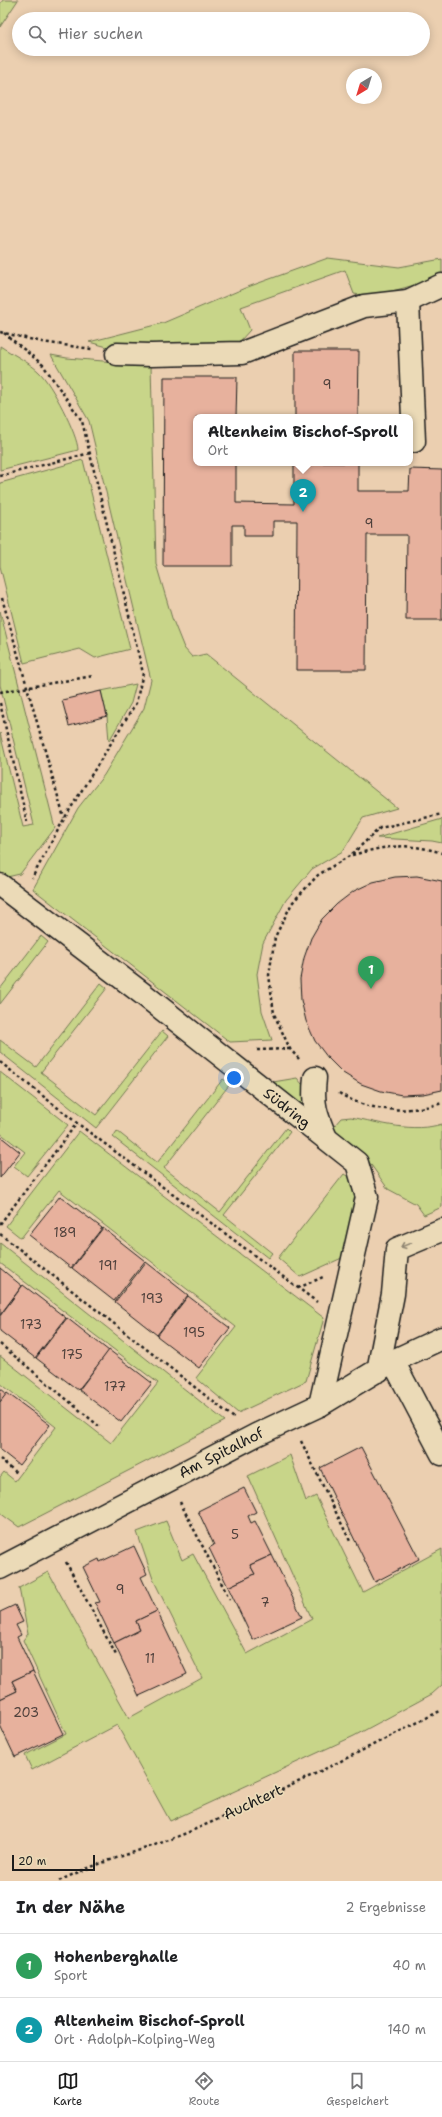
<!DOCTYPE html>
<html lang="de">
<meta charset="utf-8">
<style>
:root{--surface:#fff;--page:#f2f2f2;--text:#202124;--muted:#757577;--line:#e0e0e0;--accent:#1c1c1c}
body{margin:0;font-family:"Shantell Sans",sans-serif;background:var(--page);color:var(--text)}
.compass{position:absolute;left:346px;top:68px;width:36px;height:36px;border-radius:50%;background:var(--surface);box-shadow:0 2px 10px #0003;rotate:218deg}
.scale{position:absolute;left:12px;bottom:10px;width:83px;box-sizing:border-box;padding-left:4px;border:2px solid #1c1c1c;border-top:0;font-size:11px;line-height:14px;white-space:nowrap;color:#1c1c1c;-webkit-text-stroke:3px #ebdab7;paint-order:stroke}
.you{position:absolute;left:234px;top:1078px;width:14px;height:14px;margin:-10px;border:3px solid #fff;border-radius:50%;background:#1a73e8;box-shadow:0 0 0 6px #1a73e833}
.badge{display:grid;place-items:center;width:26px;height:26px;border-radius:50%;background:var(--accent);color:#fff;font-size:13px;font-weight:700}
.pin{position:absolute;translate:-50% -33px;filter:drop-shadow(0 1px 2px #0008)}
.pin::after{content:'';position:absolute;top:21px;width:14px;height:12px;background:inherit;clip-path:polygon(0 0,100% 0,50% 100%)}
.popup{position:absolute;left:193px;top:414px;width:220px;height:52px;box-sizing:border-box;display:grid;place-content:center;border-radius:8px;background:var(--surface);filter:drop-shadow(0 1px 3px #0005);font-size:13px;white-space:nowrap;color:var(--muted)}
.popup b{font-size:15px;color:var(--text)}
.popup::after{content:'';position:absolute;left:50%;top:100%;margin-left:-8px;border:8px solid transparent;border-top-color:var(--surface)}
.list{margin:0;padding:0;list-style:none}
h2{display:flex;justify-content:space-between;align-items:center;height:52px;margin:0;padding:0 16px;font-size:17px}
h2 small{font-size:13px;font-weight:400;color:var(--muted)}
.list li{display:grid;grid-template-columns:26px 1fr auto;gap:12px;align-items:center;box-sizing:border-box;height:64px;padding:0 16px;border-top:1px solid var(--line)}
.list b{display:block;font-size:15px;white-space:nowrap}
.list p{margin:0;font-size:13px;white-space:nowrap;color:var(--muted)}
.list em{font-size:13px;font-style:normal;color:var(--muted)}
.icon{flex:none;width:22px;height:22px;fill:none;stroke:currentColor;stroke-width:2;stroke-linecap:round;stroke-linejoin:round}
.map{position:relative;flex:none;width:442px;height:1881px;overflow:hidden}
.search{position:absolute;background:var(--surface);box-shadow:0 2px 10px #0003;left:12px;right:12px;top:12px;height:44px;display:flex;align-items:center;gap:10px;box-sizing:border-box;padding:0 14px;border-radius:22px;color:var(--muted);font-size:15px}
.sheet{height:180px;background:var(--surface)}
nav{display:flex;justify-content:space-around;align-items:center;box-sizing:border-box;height:56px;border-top:1px solid var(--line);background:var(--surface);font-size:11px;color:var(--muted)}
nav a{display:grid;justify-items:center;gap:2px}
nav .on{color:var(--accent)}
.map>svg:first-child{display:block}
</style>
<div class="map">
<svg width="442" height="1881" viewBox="0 0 442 1881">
<rect width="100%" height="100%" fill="#ebcfb0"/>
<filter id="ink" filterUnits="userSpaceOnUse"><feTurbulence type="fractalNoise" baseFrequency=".025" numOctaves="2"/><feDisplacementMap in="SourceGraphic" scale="8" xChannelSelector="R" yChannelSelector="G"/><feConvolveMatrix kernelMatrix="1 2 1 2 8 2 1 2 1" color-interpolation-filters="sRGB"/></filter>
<g filter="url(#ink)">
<g fill="#c8d589" stroke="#727852">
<polygon points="3,0 18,0 0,27 0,4"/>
<path d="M328,258L399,267L442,259V276C420,283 376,299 354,294L345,270L241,307L250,330L241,340L233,345L115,349L89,342L163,323L245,288Z"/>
<path d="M0,346C12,354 29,362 39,372C51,383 78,435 78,450L0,470Z"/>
<polygon points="51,355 67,358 151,365 156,564 172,618 184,648 192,657 206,654 397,808 363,818 343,851 312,869 286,900 263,943 257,974 262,1011 272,1040 230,1042 33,889 78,808 104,775 144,708 151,680 89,421"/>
<polygon points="83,460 130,649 95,658 80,649 24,663 0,566 0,483"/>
<polygon points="0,611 55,828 20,874 7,877 0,873 0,733 23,827 34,825 0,685"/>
<polygon points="136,684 131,703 109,741 107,716 101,691"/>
<polygon points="442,819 442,843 432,841 377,838"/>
<polygon points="41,936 48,942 0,1004 0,989"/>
<polygon points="101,983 107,988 41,1072 96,1115 162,1031 168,1036 96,1128 0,1052 0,1040 36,1067"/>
<polygon points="0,1072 68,1125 27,1176 14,1166 25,1152 0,1133"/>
<polygon points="297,1078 307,1090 304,1111 267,1083"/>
<polygon points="223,1079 230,1084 164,1168 220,1212 286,1128 290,1132 224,1215 272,1253 268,1258 113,1137 117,1131 157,1163"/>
<path d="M351,1117C380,1123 413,1133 442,1124V1207L424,1215L416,1204L388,1189L369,1162L336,1134L334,1126L341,1118Z"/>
<polygon points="79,1131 324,1318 306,1381 238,1413 196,1378 236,1327 59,1190 21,1238 6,1226"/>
<polygon points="344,1174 350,1178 359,1199 344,1257 300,1277 278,1258"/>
<polygon points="0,1243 225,1421 19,1527 0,1513 0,1477 4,1472 15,1481 56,1427 0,1383 0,1356 111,1443 158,1383 0,1263"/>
<polygon points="290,1455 306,1501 316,1496 363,1592 442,1549 442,1685 432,1694 354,1736 170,1821 117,1725 32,1770 25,1755 66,1734 23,1640 28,1634 19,1588 48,1572 129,1718 202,1678 153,1579 137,1532 166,1521 182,1560 193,1554 247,1654 312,1619 248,1476"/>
</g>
<g fill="#e7b19d" stroke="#1c1c1c">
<polygon points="295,351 359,351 358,417 295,417"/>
<polygon points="164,377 237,377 236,417 196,417 196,463 236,463 236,503 294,504 294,463 358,463 358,491 409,491 410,469 442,470 442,620 406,620 407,535 367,535 366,670 296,670 297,521 273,521 273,536 244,536 244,525 232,525 232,566 163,566"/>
<polygon points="101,691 107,716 69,726 62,700"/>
<polygon points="417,876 442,881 442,1090 423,1094 402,1095 381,1091 361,1084 343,1073 328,1058 315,1041 306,1021 301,1000 300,979 304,958 311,938 322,919 337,904 354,891 373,882 395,877"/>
<polygon points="0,1136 20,1152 0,1178"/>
<polygon points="60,1196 102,1228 71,1268 29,1235"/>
<polygon points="103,1228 145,1261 114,1301 72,1268"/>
<polygon points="146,1262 188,1295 157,1335 115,1302"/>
<polygon points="0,1268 22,1286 0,1315"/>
<polygon points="23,1285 66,1318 35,1358 0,1331 0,1316"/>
<polygon points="188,1296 230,1328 199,1368 157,1336"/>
<polygon points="67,1318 109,1351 78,1390 36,1358"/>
<polygon points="109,1350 152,1383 121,1422 79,1390"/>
<polygon points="0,1388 7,1394 0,1402"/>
<polygon points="7,1393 50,1425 19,1465 0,1450 0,1402"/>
<polygon points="361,1447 419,1559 375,1582 320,1468"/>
<polygon points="244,1488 256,1512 248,1516 251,1523 255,1521 272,1555 250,1565 255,1574 228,1587 209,1548 214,1545 198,1511"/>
<polygon points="134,1546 147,1574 141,1577 157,1611 136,1621 140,1630 114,1643 95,1603 100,1602 83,1567 99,1559 100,1562"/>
<polygon points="272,1555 302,1617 253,1640 228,1587 255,1574 250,1565"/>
<polygon points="15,1605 23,1622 16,1625 21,1635 17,1637 33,1671 12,1681 17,1691 0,1699 0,1612"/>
<polygon points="157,1611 187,1674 139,1696 114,1643 140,1630 136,1621"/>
<polygon points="33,1671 63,1734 15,1757 0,1725 0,1699 17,1691 12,1681"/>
</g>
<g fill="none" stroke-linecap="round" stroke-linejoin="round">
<defs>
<g id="minor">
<polyline points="408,301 414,441"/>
<polyline points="117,354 151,355 242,353 364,306 408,301 442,285"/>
<polyline points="0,885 143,994 357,1163 367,1197 320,1405"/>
<path d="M315,1078C312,1104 316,1115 326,1138"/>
<polyline points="393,1361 442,1454"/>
<polyline points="378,1371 393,1294 397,1249 442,1230"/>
<polyline points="0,1568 256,1435 320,1405 393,1361 442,1338"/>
</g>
</defs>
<use href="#minor" stroke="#1c1c1c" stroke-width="25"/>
<g stroke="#1c1c1c" stroke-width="2.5" stroke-dasharray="3 3" stroke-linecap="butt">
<polyline points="0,332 42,342 92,349"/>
<polyline points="4,333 43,365 82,421 143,673 136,703 64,819 32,878"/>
<polyline points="0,476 90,453"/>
<polyline points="2,598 64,818"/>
<polyline points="0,692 93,676"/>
<polyline points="0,703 27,822"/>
<path d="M352,855C386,846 407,842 442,853"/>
<polyline points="257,1050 290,1049"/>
<polyline points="299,1059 290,1049 274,1014 269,975 275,937 292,903 318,875 351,855 380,828 442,814"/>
<polyline points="0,1062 77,1123 317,1302"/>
<path d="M339,1093C369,1113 409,1113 442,1103"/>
<polyline points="0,1224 77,1123"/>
<polyline points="0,1234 234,1418"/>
<polyline points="298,1288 323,1277"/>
<polyline points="0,1344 100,1427"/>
<polyline points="301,1441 350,1541"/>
<polyline points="0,1459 17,1473"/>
<polyline points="180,1502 230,1600"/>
<polyline points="66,1562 116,1655"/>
<path d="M59,1881C99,1861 143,1851 184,1834C272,1797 357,1753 442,1710"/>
</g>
<use href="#minor" stroke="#ebdab7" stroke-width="22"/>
</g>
<defs><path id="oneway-shaft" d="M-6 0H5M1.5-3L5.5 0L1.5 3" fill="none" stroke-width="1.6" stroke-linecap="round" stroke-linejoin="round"/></defs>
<use stroke="#8e8471" href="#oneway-shaft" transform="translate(406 1245) rotate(158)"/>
</g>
<g text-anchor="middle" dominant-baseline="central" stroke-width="3.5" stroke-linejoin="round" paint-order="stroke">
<g font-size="13" fill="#4f413c">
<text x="327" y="384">9</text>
<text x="369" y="523">9</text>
<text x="65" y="1232">189</text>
<text x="108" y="1265">191</text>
<text x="152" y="1298">193</text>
<text x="31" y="1324">173</text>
<text x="194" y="1332">195</text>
<text x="72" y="1354">175</text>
<text x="115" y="1386">177</text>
<text x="235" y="1534">5</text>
<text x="120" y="1589">9</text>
<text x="265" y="1602">7</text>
<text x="150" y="1658">11</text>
<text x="26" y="1712">203</text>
</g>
<g font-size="15" fill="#1c1c1c" stroke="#ebdab7">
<text transform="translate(287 1108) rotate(38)">Südring</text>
<text transform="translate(221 1453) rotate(-27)">Am Spitalhof</text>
<text transform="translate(253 1802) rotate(-25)">Auchtert</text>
</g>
</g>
</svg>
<svg class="compass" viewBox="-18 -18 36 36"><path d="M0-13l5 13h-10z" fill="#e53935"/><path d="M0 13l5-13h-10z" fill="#757577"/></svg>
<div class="scale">20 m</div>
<div class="you"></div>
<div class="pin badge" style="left:371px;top:989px;background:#2e9e5b">1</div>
<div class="pin badge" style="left:303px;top:512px;background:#0f9aa8">2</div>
<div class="popup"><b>Altenheim Bischof-Sproll</b>Ort</div>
<div class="search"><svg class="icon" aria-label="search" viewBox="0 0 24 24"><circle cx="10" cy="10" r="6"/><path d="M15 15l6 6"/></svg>Hier suchen</div>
</div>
<section class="sheet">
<h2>In der Nähe<small>2 Ergebnisse</small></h2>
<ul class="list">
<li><span class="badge" style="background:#2e9e5b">1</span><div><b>Hohenberghalle</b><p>Sport</p></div><em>40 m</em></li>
<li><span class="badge" style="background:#0f9aa8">2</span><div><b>Altenheim Bischof-Sproll</b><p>Ort · Adolph-Kolping-Weg</p></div><em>140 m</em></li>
</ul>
</section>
<nav>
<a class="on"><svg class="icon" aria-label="map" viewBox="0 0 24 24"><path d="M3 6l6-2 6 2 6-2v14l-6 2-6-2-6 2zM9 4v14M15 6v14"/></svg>Karte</a>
<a><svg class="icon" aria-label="directions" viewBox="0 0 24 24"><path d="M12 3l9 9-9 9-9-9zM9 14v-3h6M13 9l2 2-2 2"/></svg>Route</a>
<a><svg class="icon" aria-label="saved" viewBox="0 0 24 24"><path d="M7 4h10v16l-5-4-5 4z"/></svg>Gespeichert</a>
</nav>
